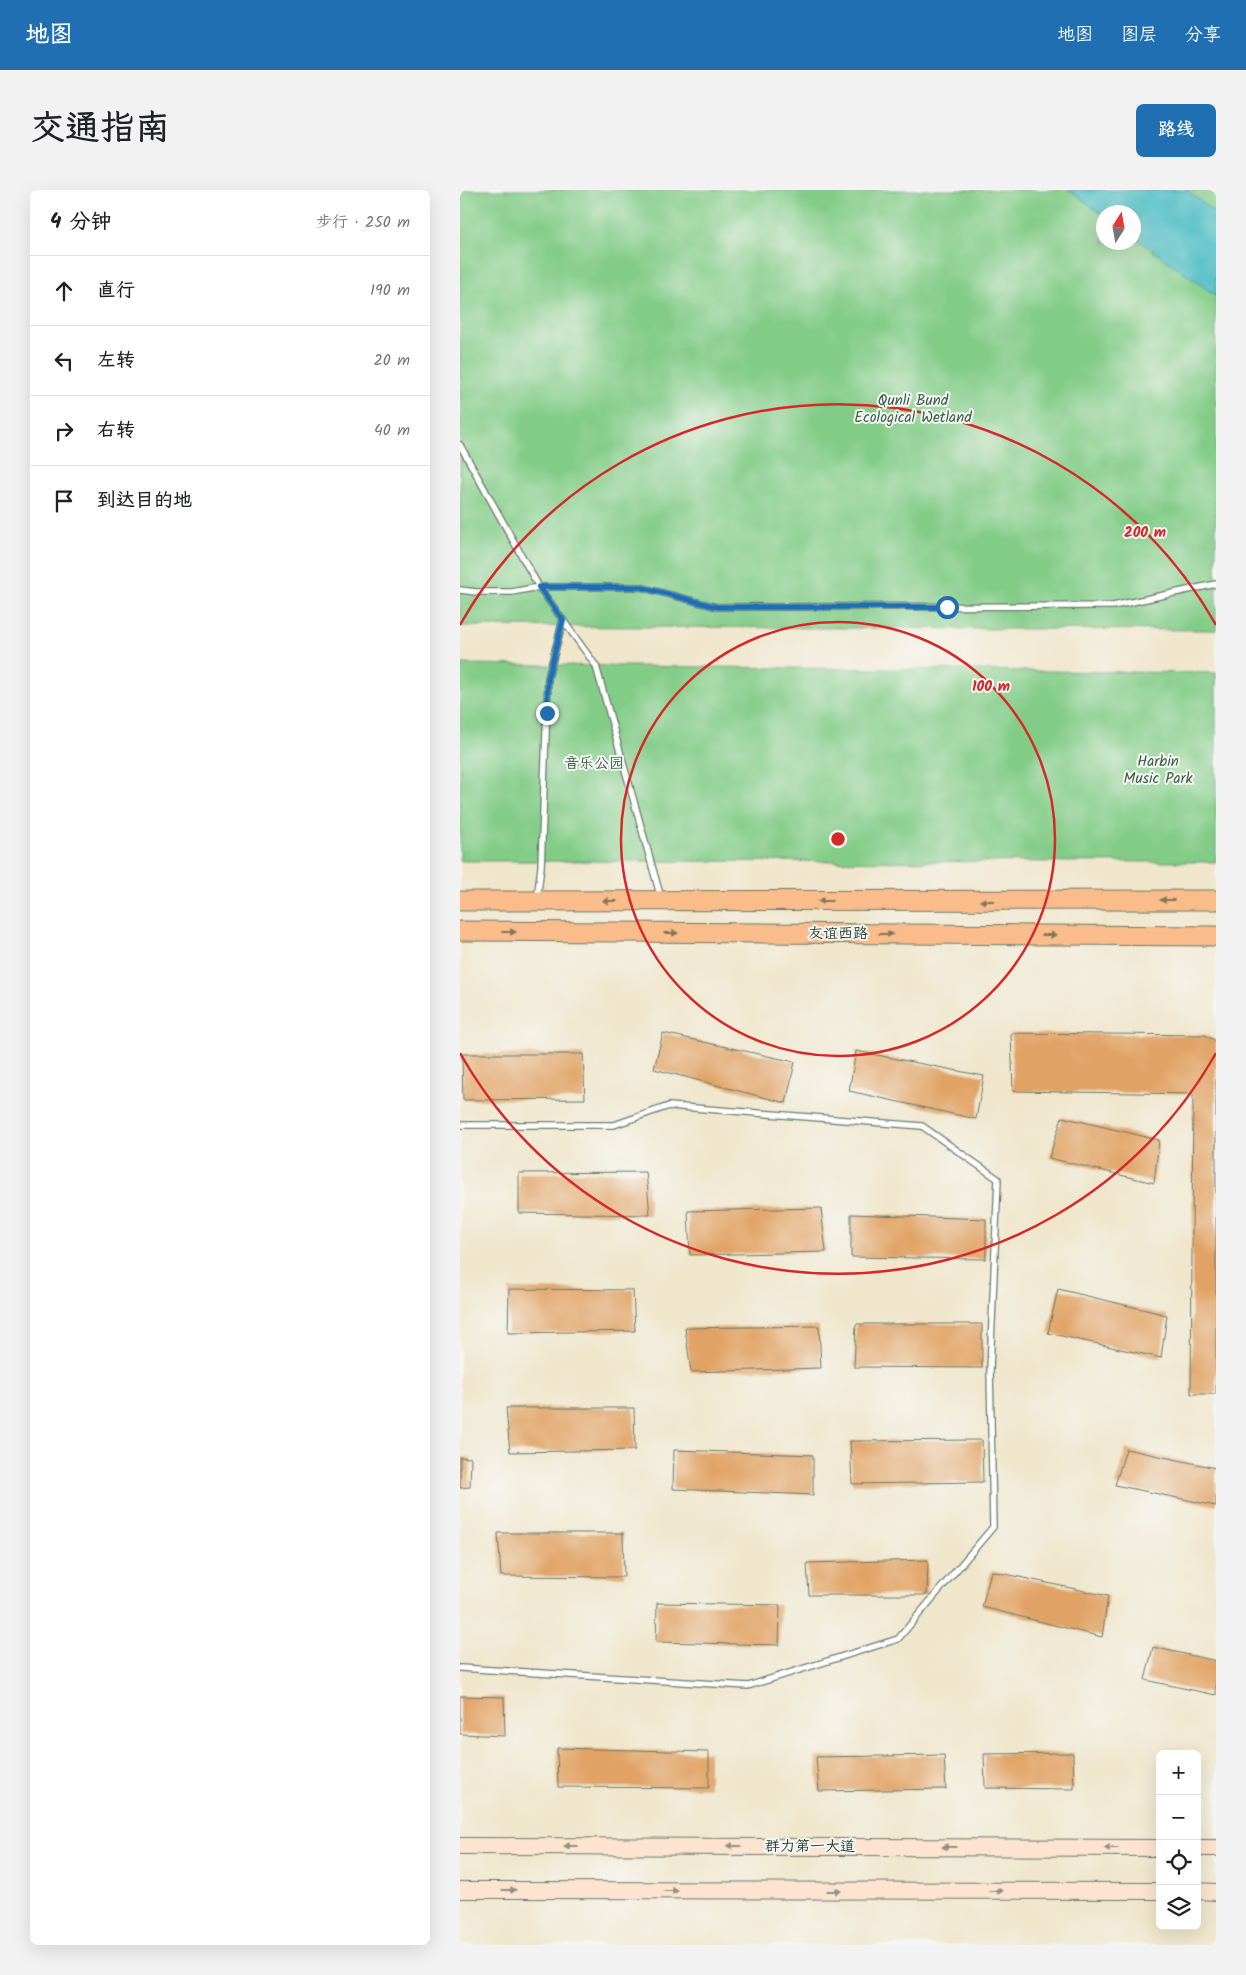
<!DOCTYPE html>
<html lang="zh">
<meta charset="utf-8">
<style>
:root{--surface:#fff;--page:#f2f2f2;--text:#202124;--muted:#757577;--line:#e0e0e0;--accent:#1f6fb2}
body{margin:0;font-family:Kalam,"LXGW WenKai TC",sans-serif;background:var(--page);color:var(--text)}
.controls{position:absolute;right:15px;bottom:15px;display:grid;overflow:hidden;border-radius:8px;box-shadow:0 5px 20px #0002}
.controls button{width:45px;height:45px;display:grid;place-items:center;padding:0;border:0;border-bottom:1px solid var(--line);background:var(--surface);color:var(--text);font:25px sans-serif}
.compass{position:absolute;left:636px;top:15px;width:45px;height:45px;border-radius:50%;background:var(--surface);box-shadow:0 5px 20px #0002;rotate:11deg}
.stop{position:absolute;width:15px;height:15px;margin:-11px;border:4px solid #1f6fb2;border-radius:50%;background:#fff}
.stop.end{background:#1f6fb2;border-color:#fff;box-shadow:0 1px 5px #0008}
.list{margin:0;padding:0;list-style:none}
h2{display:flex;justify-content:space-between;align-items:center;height:65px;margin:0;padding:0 20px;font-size:21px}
h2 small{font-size:16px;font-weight:400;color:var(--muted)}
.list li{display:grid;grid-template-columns:32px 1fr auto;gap:15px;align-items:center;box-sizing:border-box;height:70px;padding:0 20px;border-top:1px solid var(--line)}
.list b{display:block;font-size:19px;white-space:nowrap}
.list em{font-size:16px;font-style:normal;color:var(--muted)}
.icon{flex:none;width:28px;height:28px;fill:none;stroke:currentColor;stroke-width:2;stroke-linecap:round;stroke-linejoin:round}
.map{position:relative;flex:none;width:756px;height:1755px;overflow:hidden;border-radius:8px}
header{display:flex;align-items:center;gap:30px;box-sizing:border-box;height:70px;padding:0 25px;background:var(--accent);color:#fff}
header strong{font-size:24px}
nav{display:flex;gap:28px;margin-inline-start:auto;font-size:18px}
.intro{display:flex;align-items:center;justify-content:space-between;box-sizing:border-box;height:120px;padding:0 30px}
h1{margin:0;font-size:35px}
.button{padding:12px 22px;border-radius:8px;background:var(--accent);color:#fff;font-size:18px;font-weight:700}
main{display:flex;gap:30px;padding:0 30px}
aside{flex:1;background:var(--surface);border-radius:8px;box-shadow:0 5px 20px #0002}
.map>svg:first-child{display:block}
</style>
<header>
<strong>地图</strong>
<nav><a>地图</a><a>图层</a><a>分享</a></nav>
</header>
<div class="intro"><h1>交通指南</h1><a class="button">路线</a></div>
<main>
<aside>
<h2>4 分钟<small>步行 · 250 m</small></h2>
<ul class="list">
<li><svg class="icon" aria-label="ahead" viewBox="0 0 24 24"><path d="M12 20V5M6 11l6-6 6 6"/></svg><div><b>直行</b></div><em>190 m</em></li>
<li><svg class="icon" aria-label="left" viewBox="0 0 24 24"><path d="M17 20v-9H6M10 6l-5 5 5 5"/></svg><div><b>左转</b></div><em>20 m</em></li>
<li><svg class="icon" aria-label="right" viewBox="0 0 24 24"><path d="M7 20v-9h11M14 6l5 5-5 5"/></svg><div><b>右转</b></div><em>40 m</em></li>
<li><svg class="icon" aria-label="arrive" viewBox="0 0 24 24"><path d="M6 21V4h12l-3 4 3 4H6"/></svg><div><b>到达目的地</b></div></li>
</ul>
</aside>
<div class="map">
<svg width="756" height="1755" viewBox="0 0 756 1755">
<rect width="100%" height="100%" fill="#f6f6f2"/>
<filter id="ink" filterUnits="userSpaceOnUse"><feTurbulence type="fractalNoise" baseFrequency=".02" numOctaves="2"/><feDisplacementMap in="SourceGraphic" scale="10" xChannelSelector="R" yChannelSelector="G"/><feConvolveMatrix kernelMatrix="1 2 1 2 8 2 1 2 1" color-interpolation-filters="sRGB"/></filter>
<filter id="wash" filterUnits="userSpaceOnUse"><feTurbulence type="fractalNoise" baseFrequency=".0096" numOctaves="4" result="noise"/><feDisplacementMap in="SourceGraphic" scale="20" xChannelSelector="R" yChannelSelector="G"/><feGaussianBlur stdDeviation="1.12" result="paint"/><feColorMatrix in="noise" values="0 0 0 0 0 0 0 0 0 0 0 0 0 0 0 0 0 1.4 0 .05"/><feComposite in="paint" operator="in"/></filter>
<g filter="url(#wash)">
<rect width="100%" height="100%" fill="#f0e6cc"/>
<g fill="#83cc88" stroke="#51845e" fill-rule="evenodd">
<path d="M0,0H756V440L0,436ZM644,22H674V52H644Z"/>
<polygon points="0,474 756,483 756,672 0,671"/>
</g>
<polygon fill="#4fbec4" stroke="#377e7c" points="609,0 727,0 756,24 756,106 674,47 674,22 644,22 643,25"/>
<g id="blocks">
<g fill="#e1a365">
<polygon points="203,843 335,872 326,913 194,879"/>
<polygon points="551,843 745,845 756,851 756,1204 731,1204 733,904 553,901"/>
<polygon points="396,861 524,886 516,929 389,901"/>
<polygon points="2,864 123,864 125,909 3,910"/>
<polygon points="602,927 699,950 694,993 589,968"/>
<polygon points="186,982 190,1025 59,1023 59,983"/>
<polygon points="361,1018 366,1062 230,1065 228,1021"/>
<polygon points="391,1024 526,1029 526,1069 391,1067"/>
<polygon points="49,1099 173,1100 175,1141 48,1143"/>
<polygon points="598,1099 707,1125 701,1168 588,1143"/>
<polygon points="396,1134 522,1134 522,1178 394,1177"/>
<polygon points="359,1136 361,1178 231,1182 225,1138"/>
<polygon points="46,1218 174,1218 175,1260 50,1262"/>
<polygon points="522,1250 523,1292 392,1294 390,1251"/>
<polygon points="666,1259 756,1278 756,1316 655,1295"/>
<polygon points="214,1260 353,1265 353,1305 213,1299"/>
<polygon points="0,1267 11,1268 10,1297 0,1298"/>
<polygon points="38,1343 163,1343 164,1387 41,1386"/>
<polygon points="468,1370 467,1405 349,1405 347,1373"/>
<polygon points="531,1381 648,1406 642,1447 522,1417"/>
<polygon points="197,1413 320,1415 319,1455 196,1452"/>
<polygon points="693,1457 756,1471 756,1505 685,1490"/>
<polygon points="0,1506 44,1507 45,1546 0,1544"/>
<polygon points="97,1558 249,1562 249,1598 98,1597"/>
<polygon points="613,1563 614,1599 525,1598 524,1564"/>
<polygon points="484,1565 486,1599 359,1601 356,1567"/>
</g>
</g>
</g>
<g filter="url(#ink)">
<use href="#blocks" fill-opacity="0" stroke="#687869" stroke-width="1"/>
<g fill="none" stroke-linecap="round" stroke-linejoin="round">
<defs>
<g id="service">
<polyline points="0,255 79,397 136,476 201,708"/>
<polyline points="0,400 16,402 52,402 79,397 180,397 257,417 653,416 756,394"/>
<polyline points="77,709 81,677 88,488 103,430"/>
<polyline points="0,935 154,935 209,916 462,936 538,989 530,1179 533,1337 438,1449 288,1496 0,1478"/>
</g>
<g id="secondary">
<polyline points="0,1656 700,1658"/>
<polyline points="737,1658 756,1658"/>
<polyline points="0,1700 700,1701"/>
<polyline points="737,1701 756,1702"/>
</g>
<g id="primary">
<polyline points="0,711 756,710"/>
<polyline points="0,741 756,746"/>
</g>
</defs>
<use href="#service" stroke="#687869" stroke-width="8"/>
<use href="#secondary" stroke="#687869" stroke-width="18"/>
<use href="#primary" stroke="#687869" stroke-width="21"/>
<use href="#service" stroke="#fff" stroke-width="5.5"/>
<use href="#secondary" stroke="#fde4d0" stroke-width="16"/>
<use href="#primary" stroke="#f9bc8a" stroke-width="19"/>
</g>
<defs><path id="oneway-solid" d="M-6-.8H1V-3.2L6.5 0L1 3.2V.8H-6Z" transform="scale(1.25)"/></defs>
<g fill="#81765b">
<use href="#oneway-solid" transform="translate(707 710) rotate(180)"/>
<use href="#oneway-solid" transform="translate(150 711) rotate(-180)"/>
<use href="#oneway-solid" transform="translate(365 711) rotate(180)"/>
<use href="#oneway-solid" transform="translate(527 711) rotate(180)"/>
<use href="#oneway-solid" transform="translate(49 742)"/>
<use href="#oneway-solid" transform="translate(211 743)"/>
<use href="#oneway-solid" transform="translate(426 744)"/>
<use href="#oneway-solid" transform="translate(589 745)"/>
</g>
<g fill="#8e9082">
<use href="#oneway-solid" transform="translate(111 1656) rotate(-180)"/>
<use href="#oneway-solid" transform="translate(274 1656) rotate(-180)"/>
<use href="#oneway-solid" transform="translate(489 1657) rotate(-180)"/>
<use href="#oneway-solid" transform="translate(651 1658) rotate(-180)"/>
<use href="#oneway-solid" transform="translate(49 1700)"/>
<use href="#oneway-solid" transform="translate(211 1701)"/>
<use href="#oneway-solid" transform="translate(374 1701)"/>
<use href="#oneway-solid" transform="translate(536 1701)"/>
</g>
</g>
<g fill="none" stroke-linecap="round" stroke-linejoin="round" filter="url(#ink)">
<polyline stroke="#1f6fb2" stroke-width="6" points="87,523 88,488 103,430 79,397 180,397 257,417 487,417"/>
</g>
<g fill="none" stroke="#d62828" stroke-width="2.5">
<circle cx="378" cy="649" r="217"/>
<path d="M756 863A434 434 0 0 1 0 863M0 435A434 434 0 0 1 756 435"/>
</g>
<g text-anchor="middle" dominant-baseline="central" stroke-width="4" stroke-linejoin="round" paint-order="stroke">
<g font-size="15" fill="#386149" stroke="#f6f6f2">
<text x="453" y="211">Qunli Bund<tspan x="453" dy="17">Ecological Wetland</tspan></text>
<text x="698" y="572">Harbin<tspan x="698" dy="17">Music Park</tspan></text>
<text x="134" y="574">音乐公园</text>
</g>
<g font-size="15" fill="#1f3d34" stroke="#f6f6f2">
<text x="378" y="744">友谊西路</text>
<text x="350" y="1657">群力第一大道</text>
</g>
</g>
<circle cx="378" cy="649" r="8" fill="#d62828" stroke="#f6f6f2" stroke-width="2.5"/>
<g font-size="15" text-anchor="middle" font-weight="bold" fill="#d62828" stroke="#f6f6f2" stroke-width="4" stroke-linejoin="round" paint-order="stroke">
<text x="685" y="347">200 m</text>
<text x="531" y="501">100 m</text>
</g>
</svg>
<div class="controls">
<button>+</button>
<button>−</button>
<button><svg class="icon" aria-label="locate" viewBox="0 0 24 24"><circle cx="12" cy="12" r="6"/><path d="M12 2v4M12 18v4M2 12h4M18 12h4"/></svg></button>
<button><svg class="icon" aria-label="layers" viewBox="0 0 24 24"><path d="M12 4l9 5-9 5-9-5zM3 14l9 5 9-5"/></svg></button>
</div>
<svg class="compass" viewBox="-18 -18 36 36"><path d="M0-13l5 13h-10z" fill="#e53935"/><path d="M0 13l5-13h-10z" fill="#757577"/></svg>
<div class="stop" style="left:487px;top:417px"></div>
<div class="stop end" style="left:87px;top:523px"></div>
</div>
</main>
